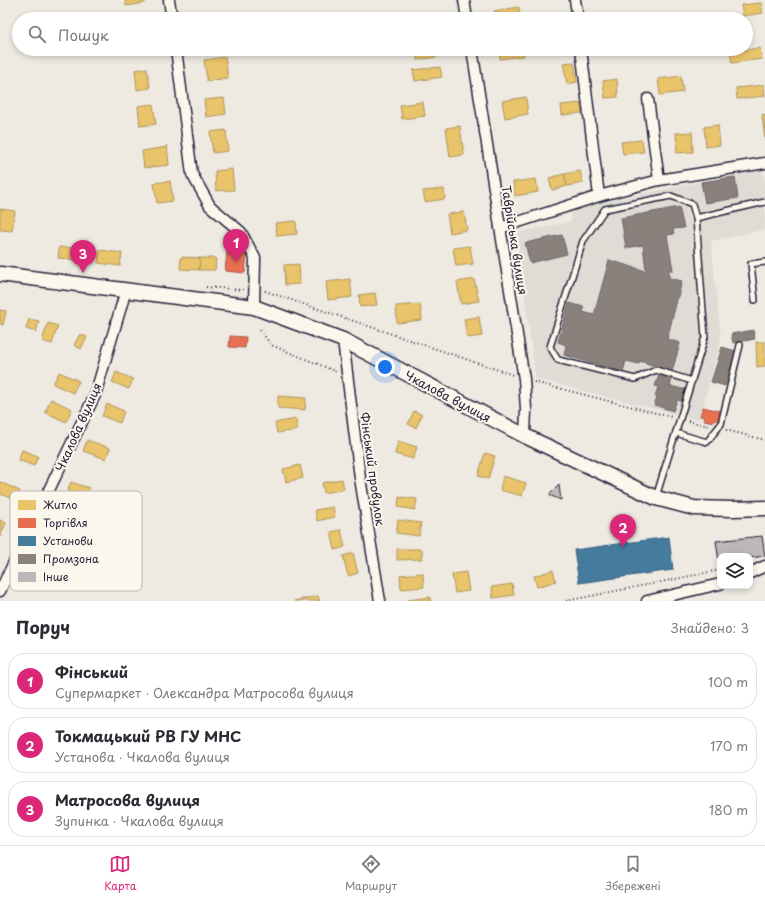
<!DOCTYPE html>
<html lang="uk">
<meta charset="utf-8">
<style>
:root{--surface:#fff;--page:#f7f7f7;--text:#2b2b33;--muted:#7c7c81;--line:#e1e1e2;--accent:#db2777}
body{margin:0;font-family:"Playpen Sans",sans-serif;background:var(--page);color:var(--text)}
.controls{position:absolute;right:12px;bottom:12px;display:grid;overflow:hidden;border-radius:8px;box-shadow:0 2px 6px #0003}
.controls button{width:36px;height:36px;display:grid;place-items:center;padding:0;border:0;border-bottom:1px solid var(--line);background:var(--surface);color:var(--text);font:20px sans-serif}
.you{position:absolute;left:385px;top:367px;width:14px;height:14px;margin:-10px;border:3px solid #fff;border-radius:50%;background:#1a73e8;box-shadow:0 0 0 6px #1a73e833}
.badge{display:grid;place-items:center;width:26px;height:26px;border-radius:50%;background:var(--accent);color:#fff;font-size:13px;font-weight:700}
.pin{position:absolute;translate:-50% -33px;filter:drop-shadow(0 1px 2px #0008)}
.pin::after{content:'';position:absolute;top:21px;width:14px;height:12px;background:inherit;clip-path:polygon(0 0,100% 0,50% 100%)}
.list{margin:0;padding:0;list-style:none}
h2{display:flex;justify-content:space-between;align-items:center;height:52px;margin:0;padding:0 16px;font-size:17px}
h2 small{font-size:13px;font-weight:400;color:var(--muted)}
.list li{display:grid;grid-template-columns:26px 1fr auto;gap:12px;align-items:center;box-sizing:border-box;height:56px;margin:0 8px 8px;padding:0 8px;border:1px solid var(--line);border-radius:16px}
.list b{display:block;font-size:15px;white-space:nowrap}
.list p{margin:0;font-size:13px;white-space:nowrap;color:var(--muted)}
.list em{font-size:13px;font-style:normal;color:var(--muted)}
.icon{flex:none;width:22px;height:22px;fill:none;stroke:currentColor;stroke-width:2;stroke-linecap:round;stroke-linejoin:round}
.map{position:relative;flex:none;width:765px;height:601px;overflow:hidden}
.search{position:absolute;background:var(--surface);box-shadow:0 2px 6px #0003;left:12px;right:12px;top:12px;height:44px;display:flex;align-items:center;gap:10px;box-sizing:border-box;padding:0 14px;border-radius:22px;color:var(--muted);font-size:15px}
.sheet{height:244px;background:var(--surface)}
nav{display:flex;justify-content:space-around;align-items:center;box-sizing:border-box;height:56px;border-top:1px solid var(--line);background:var(--surface);font-size:11px;color:var(--muted)}
nav a{display:grid;justify-items:center;gap:2px}
nav .on{color:var(--accent)}
.map>svg:first-child{display:block}
</style>
<div class="map">
<svg width="765" height="601" viewBox="0 0 765 601">
<rect width="100%" height="100%" fill="#eeeae2"/>
<filter id="ink" filterUnits="userSpaceOnUse"><feTurbulence type="fractalNoise" baseFrequency=".025" numOctaves="2"/><feDisplacementMap in="SourceGraphic" scale="8" xChannelSelector="R" yChannelSelector="G"/><feConvolveMatrix kernelMatrix="1 2 1 2 8 2 1 2 1" color-interpolation-filters="sRGB"/></filter>
<g filter="url(#ink)">
<polygon fill="#dfdbd5" points="762,169 765,182 765,229 711,241 721,339 699,420 536,379 516,233 572,221 570,209"/>
<g fill="#e9c46a" stroke="#ad935c">
<polygon points="125,0 145,0 145,3 126,6"/>
<polygon points="761,3 763,13 743,16 741,5"/>
<polygon points="519,7 520,19 495,19 494,11"/>
<polygon points="760,48 762,59 732,63 730,52"/>
<polygon points="416,49 436,49 437,57 417,60"/>
<polygon points="499,49 523,49 524,56 500,59"/>
<polygon points="225,57 228,78 207,81 204,60"/>
<polygon points="574,62 577,82 567,84 563,63"/>
<polygon points="440,67 442,77 415,81 413,70"/>
<polygon points="147,68 150,88 137,90 135,70"/>
<polygon points="681,76 683,92 660,95 658,79"/>
<polygon points="617,79 618,97 605,98 603,81"/>
<polygon points="764,85 765,96 737,99 736,88"/>
<polygon points="526,97 528,114 505,118 502,101"/>
<polygon points="224,98 226,114 206,117 204,100"/>
<polygon points="423,102 425,116 402,119 400,105"/>
<polygon points="580,103 582,113 562,115 561,105"/>
<polygon points="153,104 156,124 140,126 138,106"/>
<polygon points="765,114 765,140 762,115"/>
<polygon points="718,125 720,145 706,147 704,127"/>
<polygon points="460,126 464,155 450,157 446,128"/>
<polygon points="226,130 228,151 213,153 210,132"/>
<polygon points="692,132 693,152 677,153 676,133"/>
<polygon points="642,140 644,152 623,154 621,142"/>
<polygon points="167,145 169,165 144,168 142,151 167,147"/>
<polygon points="232,169 234,190 216,191 215,171"/>
<polygon points="580,171 583,183 567,186 564,174"/>
<polygon points="564,174 567,186 552,190 549,178"/>
<polygon points="536,179 538,192 515,196 513,182"/>
<polygon points="170,181 173,201 157,203 154,183"/>
<polygon points="444,189 445,199 425,202 423,191"/>
<polygon points="0,209 15,211 12,231 0,230"/>
<polygon points="464,212 467,230 450,233 447,214"/>
<polygon points="296,221 297,234 277,236 275,223"/>
<polygon points="470,246 473,264 456,266 453,248"/>
<polygon points="59,247 78,248 77,260 58,258"/>
<polygon points="99,250 122,253 120,266 98,263"/>
<polygon points="181,257 200,258 199,270 180,269"/>
<polygon points="200,258 216,258 215,270 199,270"/>
<polygon points="299,264 300,284 285,285 284,265"/>
<polygon points="350,279 352,297 328,300 326,282"/>
<polygon points="474,279 479,301 461,304 457,282"/>
<polygon points="375,293 377,305 360,307 359,295"/>
<polygon points="420,304 422,320 397,323 396,306"/>
<polygon points="0,310 6,311 3,325 0,324"/>
<polygon points="479,317 482,336 467,338 464,319"/>
<polygon points="29,319 39,321 36,332 26,329"/>
<polygon points="48,323 58,326 52,344 42,341"/>
<polygon points="80,334 87,337 81,349 74,345"/>
<polygon points="756,342 765,342 765,366 757,367"/>
<polygon points="59,372 79,381 73,393 53,384"/>
<polygon points="116,372 133,379 129,389 112,382"/>
<polygon points="278,396 306,398 305,410 278,408"/>
<polygon points="51,399 72,409 66,422 45,412"/>
<polygon points="107,404 124,411 120,423 102,416"/>
<polygon points="414,411 422,415 416,428 408,424"/>
<polygon points="296,419 298,430 277,433 275,423"/>
<polygon points="87,440 110,448 106,459 83,451"/>
<polygon points="398,441 417,447 413,459 395,454"/>
<polygon points="22,450 38,456 34,466 18,460"/>
<polygon points="485,453 495,456 488,479 478,476"/>
<polygon points="300,465 303,478 286,482 283,469"/>
<polygon points="503,476 526,483 522,496 500,490"/>
<polygon points="342,479 344,489 324,493 322,483"/>
<polygon points="0,482 20,491 16,500 0,494"/>
<polygon points="71,482 89,488 85,497 68,490"/>
<polygon points="399,497 417,499 415,510 398,507"/>
<polygon points="333,507 335,517 317,521 315,510"/>
<polygon points="0,520 6,523 0,537"/>
<polygon points="398,520 421,523 419,536 396,533"/>
<polygon points="341,530 345,547 335,550 331,532"/>
<polygon points="397,549 422,549 422,559 397,560"/>
<polygon points="353,553 358,573 348,576 343,556"/>
<polygon points="553,570 556,581 537,587 534,576"/>
<polygon points="466,572 469,591 455,593 452,574"/>
<polygon points="423,573 424,587 401,589 400,575"/>
<polygon points="512,584 514,595 493,598 492,587"/>
<polygon points="318,596 320,601 294,601"/>
<polygon points="430,597 431,601 408,601 408,600"/>
</g>
<g fill="#e76f51" stroke="#ac584a">
<polygon points="227,251 247,254 245,273 225,271"/>
<polygon points="230,336 246,337 245,348 229,347"/>
<polygon points="703,407 720,411 718,421 714,420 714,422 704,420 705,417 700,416"/>
</g>
<polygon fill="#457b9d" stroke="#3a6080" points="669,537 673,570 579,583 574,550"/>
<g fill="#8a817c" stroke="#6b6468">
<polygon points="735,177 738,198 705,203 701,182"/>
<polygon points="679,207 684,228 673,229 674,234 667,235 673,270 669,270 669,278 682,281 667,339 680,343 672,372 640,361 639,364 626,361 623,372 564,355 566,345 558,342 569,303 584,307 583,312 594,315 609,260 646,271 643,245 626,248 621,218"/>
<polygon points="562,235 567,254 530,263 525,243"/>
<polygon points="753,330 755,339 733,343 731,334"/>
<polygon points="722,347 736,351 725,386 711,382"/>
<polygon points="659,375 672,379 670,386 687,390 683,402 677,400 673,411 654,405 657,397 655,396 658,387 655,386"/>
</g>
<g fill="#bcb8b8" stroke="#22223b">
<polygon points="559,485 561,500 549,495"/>
<polygon points="762,536 765,556 750,558 750,556 720,556 720,562 719,562 716,541"/>
</g>
<g fill="none" stroke-linecap="round" stroke-linejoin="round">
<defs>
<g id="lane">
<polyline points="696,218 765,202"/>
<polyline points="755,300 751,264 765,262"/>
<polyline points="676,433 707,442 721,424 740,345"/>
<polyline points="656,497 705,337 696,218 692,204 671,196 605,209 583,241 550,347 558,360 635,379 656,370 692,381"/>
</g>
<g id="street">
<polyline points="169,0 172,19"/>
<polyline points="464,0 467,19"/>
<polyline points="575,0 578,19"/>
<polyline points="176,49 192,174 210,206 241,232 255,258 254,307"/>
<polyline points="472,49 524,379 526,409 525,436"/>
<polyline points="581,49 599,196"/>
<polyline points="648,99 659,180"/>
<polyline points="500,228 599,196 659,180 765,163"/>
<polyline points="343,340 360,478 380,601"/>
<polyline points="750,573 765,566"/>
<polyline points="0,591 95,395 126,290"/>
<polyline points="647,601 720,584"/>
</g>
<polyline id="secondary" points="0,274 254,307 343,340 525,436 656,498 694,508 733,509 765,508"/>
</defs>
<use href="#lane" stroke="#22223b" stroke-width="8"/>
<use href="#street" stroke="#22223b" stroke-width="13"/>
<use href="#secondary" stroke="#22223b" stroke-width="17"/>
<g stroke="#22223b" stroke-width="2" stroke-dasharray="1 3" stroke-linecap="butt">
<polyline points="206,287 243,290"/>
<polyline points="265,291 513,375"/>
<polyline points="260,330 271,345 335,371 335,372"/>
<polyline points="534,382 672,417"/>
<polyline points="688,421 709,426"/>
<polyline points="726,430 765,440"/>
<polyline points="566,601 720,570"/>
</g>
<use href="#lane" stroke="#fbf7ec" stroke-width="5"/>
<use href="#street" stroke="#fbf7ec" stroke-width="10"/>
<use href="#secondary" stroke="#fbf7ec" stroke-width="14"/>
</g>
</g>
<g text-anchor="middle" dominant-baseline="central" stroke-width="4" stroke-linejoin="round" paint-order="stroke">
<g font-size="12" fill="#22223b" stroke="#fbf7ec">
<text transform="translate(515 240) rotate(81)">Таврійська вулиця</text>
<text transform="translate(448 396) rotate(28)">Чкалова вулиця</text>
<text transform="translate(78 427) rotate(-66)">Чкалова вулиця</text>
<text transform="translate(373 469) rotate(82)">Фінський провулок</text>
</g>
</g>
<rect x="10" y="491" width="132" height="100" rx="6" fill="#fbf7ec" stroke="#bab7b7" stroke-width="1"/>
<rect x="18" y="500" width="18" height="10" fill="#e9c46a"/>
<rect x="18" y="518" width="18" height="10" fill="#e76f51"/>
<rect x="18" y="536" width="18" height="10" fill="#457b9d"/>
<rect x="18" y="554" width="18" height="10" fill="#8a817c"/>
<rect x="18" y="572" width="18" height="10" fill="#bcb8b8"/>
<g font-size="11" fill="#22223b">
<text x="43" y="509">Житло</text>
<text x="43" y="527">Торгівля</text>
<text x="43" y="545">Установи</text>
<text x="43" y="563">Промзона</text>
<text x="43" y="581">Інше</text>
</g>
</svg>
<div class="controls">
<button><svg class="icon" aria-label="layers" viewBox="0 0 24 24"><path d="M12 4l9 5-9 5-9-5zM3 14l9 5 9-5"/></svg></button>
</div>
<div class="you"></div>
<div class="pin badge" style="left:236px;top:262px">1</div>
<div class="pin badge" style="left:623px;top:547px">2</div>
<div class="pin badge" style="left:83px;top:273px">3</div>
<div class="search"><svg class="icon" aria-label="search" viewBox="0 0 24 24"><circle cx="10" cy="10" r="6"/><path d="M15 15l6 6"/></svg>Пошук</div>
</div>
<section class="sheet">
<h2>Поруч<small>Знайдено: 3</small></h2>
<ul class="list">
<li><span class="badge">1</span><div><b>Фінський</b><p>Супермаркет · Олександра Матросова вулиця</p></div><em>100 m</em></li>
<li><span class="badge">2</span><div><b>Токмацький РВ ГУ МНС</b><p>Установа · Чкалова вулиця</p></div><em>170 m</em></li>
<li><span class="badge">3</span><div><b>Матросова вулиця</b><p>Зупинка · Чкалова вулиця</p></div><em>180 m</em></li>
</ul>
</section>
<nav>
<a class="on"><svg class="icon" aria-label="map" viewBox="0 0 24 24"><path d="M3 6l6-2 6 2 6-2v14l-6 2-6-2-6 2zM9 4v14M15 6v14"/></svg>Карта</a>
<a><svg class="icon" aria-label="directions" viewBox="0 0 24 24"><path d="M12 3l9 9-9 9-9-9zM9 14v-3h6M13 9l2 2-2 2"/></svg>Маршрут</a>
<a><svg class="icon" aria-label="saved" viewBox="0 0 24 24"><path d="M7 4h10v16l-5-4-5 4z"/></svg>Збережені</a>
</nav>
